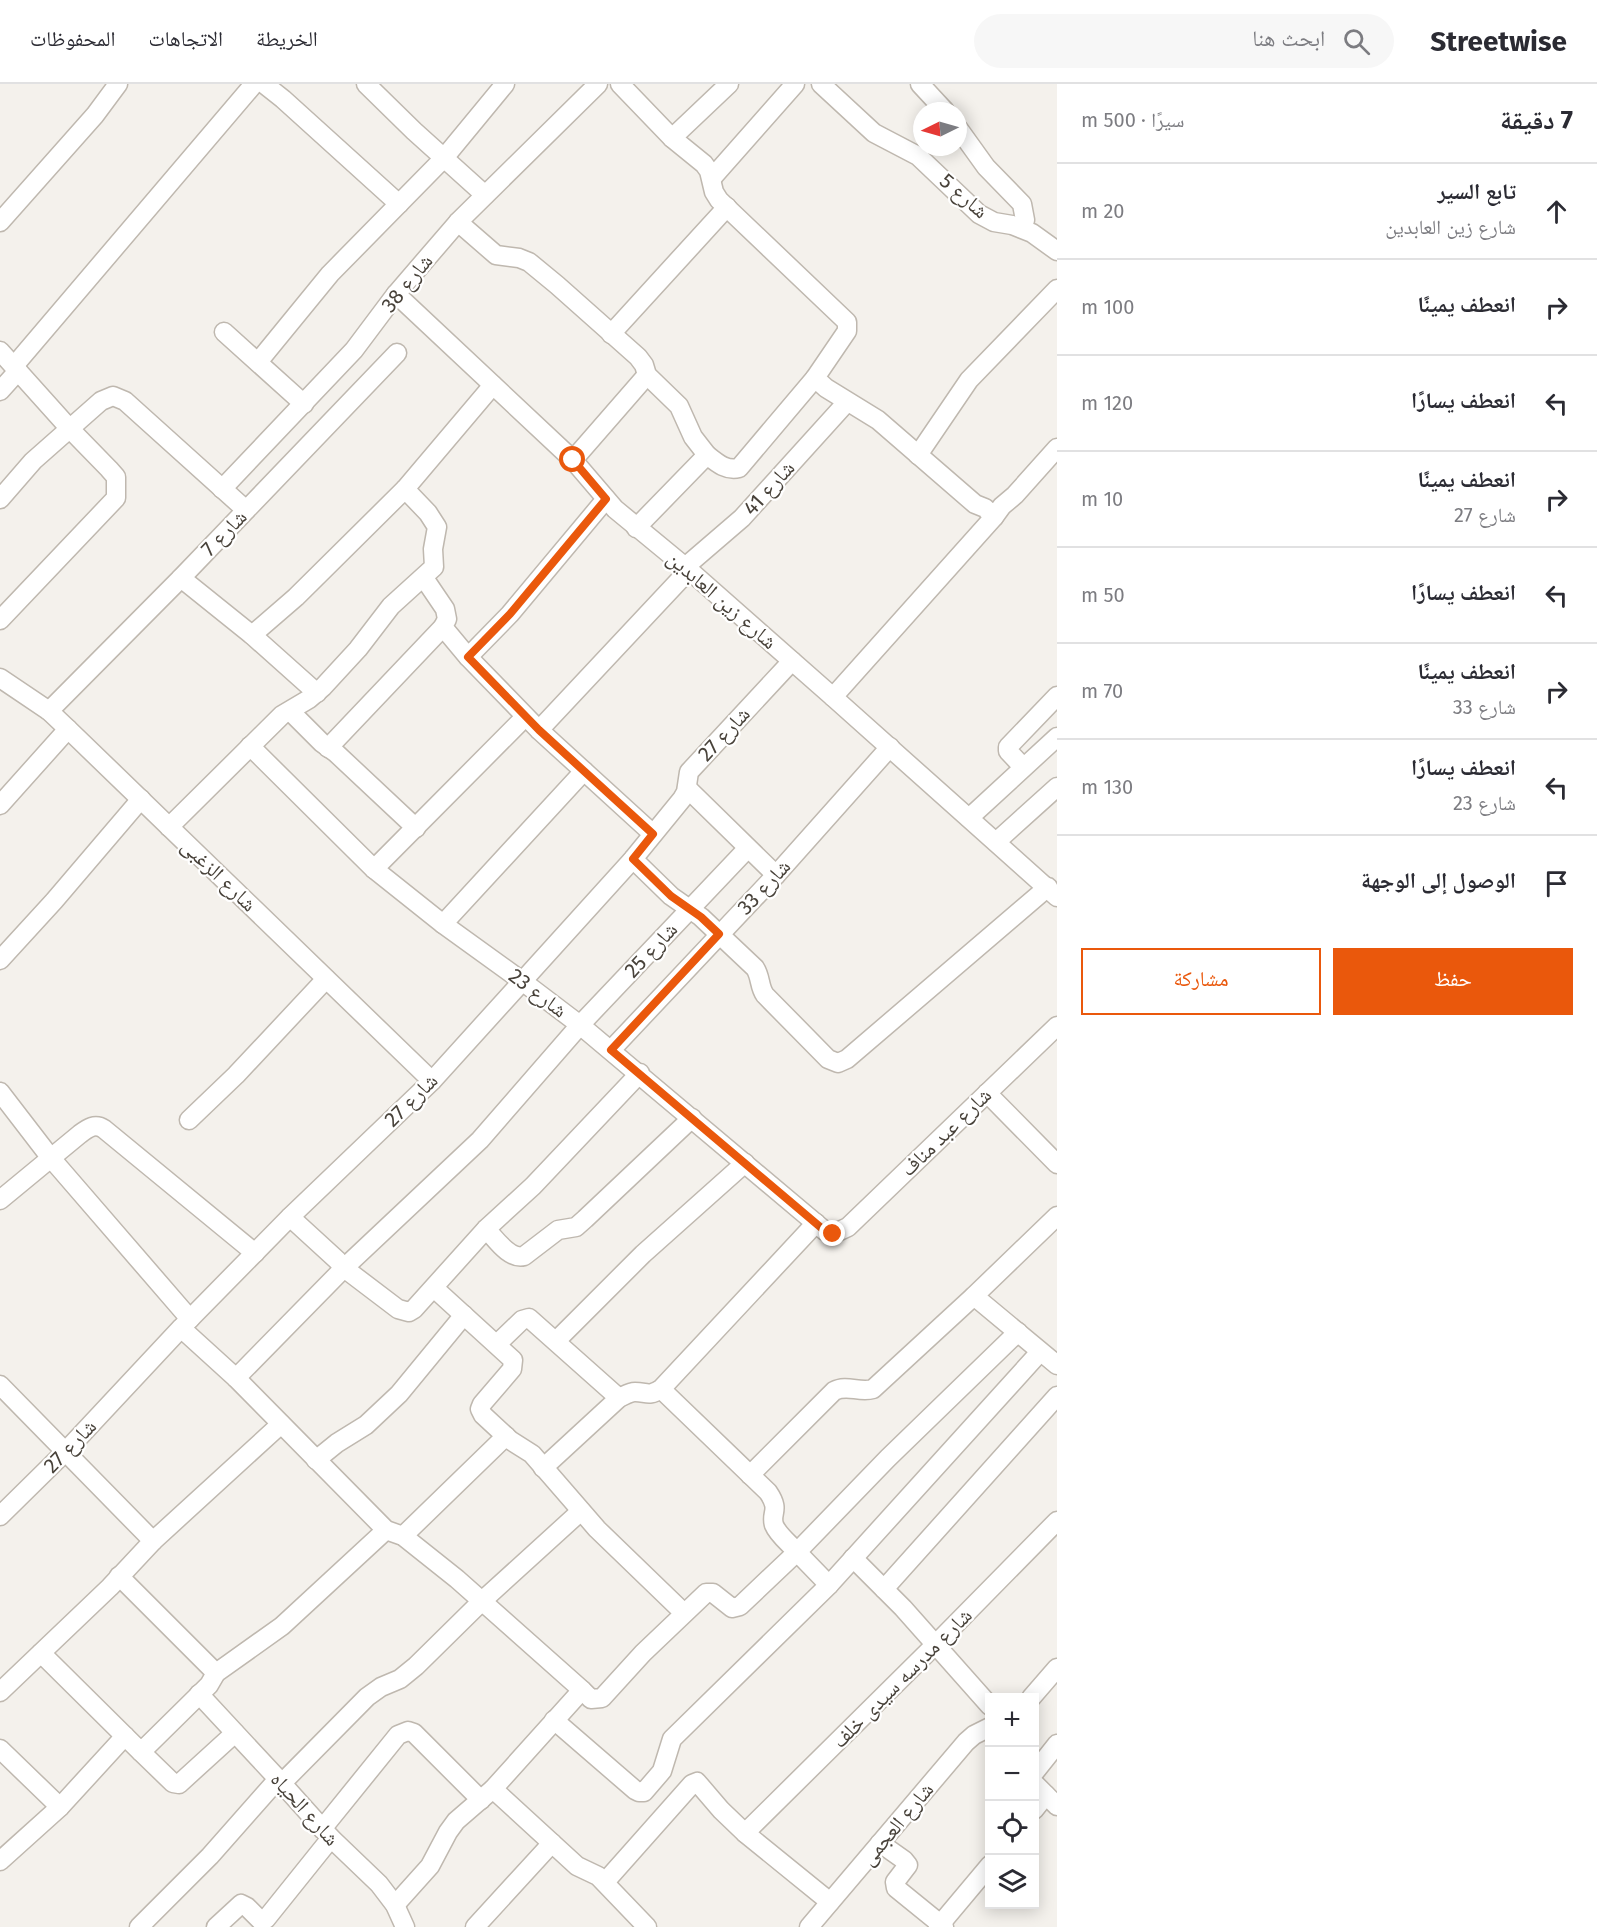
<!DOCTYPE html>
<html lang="ar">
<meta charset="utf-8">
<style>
:root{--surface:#fff;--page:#f7f7f7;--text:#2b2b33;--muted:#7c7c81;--line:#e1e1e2;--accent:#ea580c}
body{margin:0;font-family:"Fira Sans","Noto Naskh Arabic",sans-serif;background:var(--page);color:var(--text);direction:rtl}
.controls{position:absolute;right:18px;bottom:18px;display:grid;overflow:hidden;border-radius:0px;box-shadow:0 3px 15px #0003}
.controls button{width:54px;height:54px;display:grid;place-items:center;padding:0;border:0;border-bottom:2px solid var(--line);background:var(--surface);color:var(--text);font:30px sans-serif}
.compass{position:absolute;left:913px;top:18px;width:54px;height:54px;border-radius:50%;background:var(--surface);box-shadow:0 3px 15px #0003;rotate:265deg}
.stop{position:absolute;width:18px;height:18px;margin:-14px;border:4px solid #ea580c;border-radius:50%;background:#fff}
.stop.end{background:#ea580c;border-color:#fff;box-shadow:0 2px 6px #0008}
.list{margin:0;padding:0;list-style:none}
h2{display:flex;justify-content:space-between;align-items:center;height:78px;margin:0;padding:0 24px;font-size:26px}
h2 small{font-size:20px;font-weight:400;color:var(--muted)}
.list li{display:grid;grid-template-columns:39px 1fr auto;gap:18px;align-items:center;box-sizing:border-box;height:96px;padding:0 24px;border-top:2px solid var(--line)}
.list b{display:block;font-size:22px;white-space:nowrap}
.list p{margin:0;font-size:20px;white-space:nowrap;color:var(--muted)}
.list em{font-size:20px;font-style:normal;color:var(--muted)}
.actions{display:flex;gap:12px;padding:18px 24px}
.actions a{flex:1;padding:14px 0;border:2px solid var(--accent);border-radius:0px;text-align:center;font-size:21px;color:var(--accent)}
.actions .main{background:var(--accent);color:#fff}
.icon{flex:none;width:33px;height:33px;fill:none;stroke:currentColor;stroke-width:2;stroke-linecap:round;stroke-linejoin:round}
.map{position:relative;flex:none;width:1057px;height:1843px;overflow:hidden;direction:ltr}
header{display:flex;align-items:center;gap:36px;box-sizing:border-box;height:84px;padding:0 30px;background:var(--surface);border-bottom:2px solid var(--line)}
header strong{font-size:28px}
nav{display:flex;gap:33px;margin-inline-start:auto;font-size:21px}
.search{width:420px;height:54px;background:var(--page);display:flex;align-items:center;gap:15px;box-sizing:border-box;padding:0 21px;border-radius:33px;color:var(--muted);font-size:22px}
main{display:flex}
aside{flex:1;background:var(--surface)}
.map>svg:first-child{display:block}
</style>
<header>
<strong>Streetwise</strong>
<div class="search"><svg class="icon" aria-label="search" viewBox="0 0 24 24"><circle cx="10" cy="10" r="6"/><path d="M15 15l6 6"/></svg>ابحث هنا</div>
<nav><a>الخريطة</a><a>الاتجاهات</a><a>المحفوظات</a></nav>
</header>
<main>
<aside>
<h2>7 دقيقة<small>سيرًا · 500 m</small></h2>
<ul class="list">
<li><svg class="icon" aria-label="ahead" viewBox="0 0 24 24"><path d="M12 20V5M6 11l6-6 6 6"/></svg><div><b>تابع السير</b><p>شارع زين العابدين</p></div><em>20 m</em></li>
<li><svg class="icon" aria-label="right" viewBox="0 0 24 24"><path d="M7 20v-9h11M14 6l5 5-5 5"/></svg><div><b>انعطف يمينًا</b></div><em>100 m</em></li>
<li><svg class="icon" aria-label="left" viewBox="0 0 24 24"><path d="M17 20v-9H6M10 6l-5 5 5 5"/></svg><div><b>انعطف يسارًا</b></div><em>120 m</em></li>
<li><svg class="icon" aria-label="right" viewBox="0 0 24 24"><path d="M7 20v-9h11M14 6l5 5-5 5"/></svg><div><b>انعطف يمينًا</b><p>شارع 27</p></div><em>10 m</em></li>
<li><svg class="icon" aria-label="left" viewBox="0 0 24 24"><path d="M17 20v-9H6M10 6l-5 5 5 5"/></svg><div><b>انعطف يسارًا</b></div><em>50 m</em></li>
<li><svg class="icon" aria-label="right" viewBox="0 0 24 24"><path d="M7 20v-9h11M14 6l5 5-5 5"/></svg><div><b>انعطف يمينًا</b><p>شارع 33</p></div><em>70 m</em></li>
<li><svg class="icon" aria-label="left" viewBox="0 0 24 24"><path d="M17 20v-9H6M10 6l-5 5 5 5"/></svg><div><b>انعطف يسارًا</b><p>شارع 23</p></div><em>130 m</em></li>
<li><svg class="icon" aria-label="arrive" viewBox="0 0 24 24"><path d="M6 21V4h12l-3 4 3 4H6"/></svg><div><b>الوصول إلى الوجهة</b></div></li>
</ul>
<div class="actions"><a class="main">حفظ</a><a>مشاركة</a></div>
</aside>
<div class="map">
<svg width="1057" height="1843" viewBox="0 0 1057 1843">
<rect width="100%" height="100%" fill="#f4f1ec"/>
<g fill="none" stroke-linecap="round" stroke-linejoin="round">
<defs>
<g id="street">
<polyline points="264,0 283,15 399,120"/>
<polyline points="366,0 414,47 485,111"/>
<polyline points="620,0 672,54 704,80 709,87 714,108 719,116 847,238 847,247 815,294 826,304 878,336 975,420 985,424 994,433 1002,422 1015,411 1057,364"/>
<polyline points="821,0 874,49 918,72 979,130 994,138 1012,141 1032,149 1057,167"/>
<polyline points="920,0 945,27"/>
<polyline points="958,44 986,83 1022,120 1025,136 1022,144"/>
<polyline points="672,54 729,0"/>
<polyline points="712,94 795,0"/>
<polyline points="0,138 95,31 118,0"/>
<polyline points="458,138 496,171 519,174 529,178 557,201 638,273 644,281 647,291 679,322 693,353 707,371"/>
<polyline points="396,210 573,376 615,425 689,486 833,613 1057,813"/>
<polyline points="224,248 304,320"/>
<polyline points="611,250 727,123"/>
<polyline points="0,267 70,345 109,385 116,393 116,414 0,536"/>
<polyline points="258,278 330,190 444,74 505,0"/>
<polyline points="14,282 254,0"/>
<polyline points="0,307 18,287"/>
<polyline points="918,371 969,296 1057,205"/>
<polyline points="573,376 647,291"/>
<polyline points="222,405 354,266 396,210 458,138 598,0"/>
<polyline points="0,415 33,377 101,317 113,312 125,317 246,426"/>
<path d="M636,444L707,371C717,379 726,387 739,384L815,294"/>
<polyline points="685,483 742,434 847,318"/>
<polyline points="181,494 252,551 317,609"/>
<polyline points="424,494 445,525 447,535 443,543 468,573 510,530 606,415"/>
<polyline points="252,551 296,513 405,405 493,301"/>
<polyline points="468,573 539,646 653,750"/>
<polyline points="0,594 49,627 68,645 432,997"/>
<polyline points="833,613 994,433"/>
<polyline points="49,627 181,494 397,269"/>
<polyline points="290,627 322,659 336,669 416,744"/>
<polyline points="539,646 689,486"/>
<polyline points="250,662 374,785 443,840 522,897 580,941 825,1147 833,1150 848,1143 1057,942"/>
<polyline points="328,664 443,543"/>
<polyline points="1023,683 1008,667 1008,663 1057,612"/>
<polyline points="687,704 776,791"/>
<polyline points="0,721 68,645"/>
<polyline points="969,734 1057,653"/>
<polyline points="169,743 282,631 309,615 323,603 358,565 391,522 434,483 433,465 437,443 428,429 405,405"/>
<polyline points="996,758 1057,703"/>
<path d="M633,775L671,812L701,833L755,884C761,893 759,903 765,911L828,975L838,979L847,975L1048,803"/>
<polyline points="374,785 525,633"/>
<polyline points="443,840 584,687"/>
<polyline points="0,876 54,817 141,715"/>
<polyline points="611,966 776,791 890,663"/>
<polyline points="0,1008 50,1073 190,1235"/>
<polyline points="987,1009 1057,1080"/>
<polyline points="189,1036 236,991 326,895"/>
<path d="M0,1116L80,1050C88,1044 95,1039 104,1045L255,1169"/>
<polyline points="290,1133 337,1176 344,1184 480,1056 580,941 747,765"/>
<path d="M486,1145C495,1154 509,1176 524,1172L558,1146L576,1143L585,1135L692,1034"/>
<polyline points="434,1204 513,1276 512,1285 482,1320 480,1325 483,1331 510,1356 532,1370 597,1445 684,1529"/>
<polyline points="974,1212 1057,1281"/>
<polyline points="181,1244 236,1294 386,1446 403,1452 457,1495 582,1606 493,1705 456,1737 448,1748 430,1782 395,1821"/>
<polyline points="556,1257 643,1170 745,1079"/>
<polyline points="497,1260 522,1236 529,1234 619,1314"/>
<polyline points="236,1294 344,1184 398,1225 409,1228 414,1225 486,1145 533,1102 640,989"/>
<polyline points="0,1301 153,1457 110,1503 0,1608"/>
<path d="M661,1305L768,1408C781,1427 770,1428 774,1441C778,1451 790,1460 797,1468L888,1374L1018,1248"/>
<polyline points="316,1376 337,1359 366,1341 399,1310 464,1231"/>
<path d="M543,1384L619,1314C624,1312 629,1308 635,1308C647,1308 648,1313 661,1305L816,1139"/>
<path d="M750,1391L834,1307C847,1300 859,1309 873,1305L974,1212L1057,1132"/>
<polyline points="0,1432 66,1367 181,1244 290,1133 432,997 633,775 682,715 686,708 689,688 792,577"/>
<polyline points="403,1452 506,1352"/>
<polyline points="153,1457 281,1340"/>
<polyline points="853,1474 903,1524 990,1622"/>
<polyline points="119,1492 216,1589"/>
<polyline points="884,1505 1057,1312"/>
<polyline points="41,1569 141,1668 209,1601 216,1589 282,1542 386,1446"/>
<polyline points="582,1606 591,1615 602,1614 643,1569 706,1509 713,1509 732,1524 740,1522 797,1468 829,1501"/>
<polyline points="199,1610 278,1695 331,1754 379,1800 395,1821 405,1843"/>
<polyline points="1031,1614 1057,1584"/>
<polyline points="554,1636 635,1706 639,1708 644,1708 662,1687 672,1655 829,1501 1040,1268"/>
<polyline points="0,1665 60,1723"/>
<polyline points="141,1668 173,1699 179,1700 235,1649"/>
<polyline points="1034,1689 1057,1660"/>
<polyline points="282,1699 367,1613 381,1603 400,1595 416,1582 482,1517 581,1427"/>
<polyline points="1034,1699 1057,1722"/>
<polyline points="493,1705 577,1782 598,1792 647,1843"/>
<polyline points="1034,1726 1046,1711"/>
<polyline points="322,1745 398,1651 408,1647 414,1649 481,1716"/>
<polyline points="745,1749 936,1560 1057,1437"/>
<polyline points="880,1759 904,1776 908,1781 895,1798 896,1804 944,1843"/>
<polyline points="0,1777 60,1723 125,1652"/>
<polyline points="605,1798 692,1700 697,1698 721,1726 745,1749 830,1818"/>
<polyline points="139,1843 210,1772 278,1695"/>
<polyline points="216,1843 241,1820 247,1823 260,1836 266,1835 331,1754"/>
<polyline points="475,1843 552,1759"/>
<polyline points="809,1843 966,1658 974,1651 990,1643"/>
<polyline points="938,1843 990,1781"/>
</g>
</defs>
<use href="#street" stroke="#bfb8af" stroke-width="21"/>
<use href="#street" stroke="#fff" stroke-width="18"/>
</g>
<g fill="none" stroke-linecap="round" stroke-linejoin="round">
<polyline stroke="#ea580c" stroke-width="8" points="573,376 606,415 510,530 468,573 539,646 653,750 633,775 671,812 701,833 719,850 611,966 825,1147 833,1150"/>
</g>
<g text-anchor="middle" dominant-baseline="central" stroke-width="4.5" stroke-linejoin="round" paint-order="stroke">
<g font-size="21" fill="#48423a" stroke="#fff">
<text transform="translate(964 112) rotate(41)">شارع 5</text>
<text transform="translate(407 199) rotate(-51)">شارع 38</text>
<text transform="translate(769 404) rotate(-48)">شارع 41</text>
<text transform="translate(224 449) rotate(-46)">شارع 7</text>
<text transform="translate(722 516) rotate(41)">شارع زين العابدين</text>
<text transform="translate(724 650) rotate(-47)">شارع 27</text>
<text transform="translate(219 791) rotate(44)">شارع الزغبى</text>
<text transform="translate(764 803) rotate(-47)">شارع 33</text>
<text transform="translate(651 866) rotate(-47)">شارع 25</text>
<text transform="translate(538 909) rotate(37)">شارع 23</text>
<text transform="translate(411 1016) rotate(-45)">شارع 27</text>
<text transform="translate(946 1048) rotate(-44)">شارع عبد مناف</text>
<text transform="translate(70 1362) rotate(-46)">شارع 27</text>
<text transform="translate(902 1594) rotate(-45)">شارع مدرسه سيدى خلف</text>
<text transform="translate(305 1725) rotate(48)">شارع الحياه</text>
<text transform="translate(897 1740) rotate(-50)">شارع العجمى</text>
</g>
</g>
</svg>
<div class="controls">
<button>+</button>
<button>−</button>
<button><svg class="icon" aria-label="locate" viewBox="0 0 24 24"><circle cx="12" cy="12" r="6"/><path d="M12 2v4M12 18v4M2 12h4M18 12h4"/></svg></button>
<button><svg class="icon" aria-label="layers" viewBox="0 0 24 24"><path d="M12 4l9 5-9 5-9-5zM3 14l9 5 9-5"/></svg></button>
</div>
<svg class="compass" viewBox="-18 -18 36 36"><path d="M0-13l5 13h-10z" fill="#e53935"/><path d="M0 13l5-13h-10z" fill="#7c7c81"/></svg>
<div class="stop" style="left:573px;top:376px"></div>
<div class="stop end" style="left:833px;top:1150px"></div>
</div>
</main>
